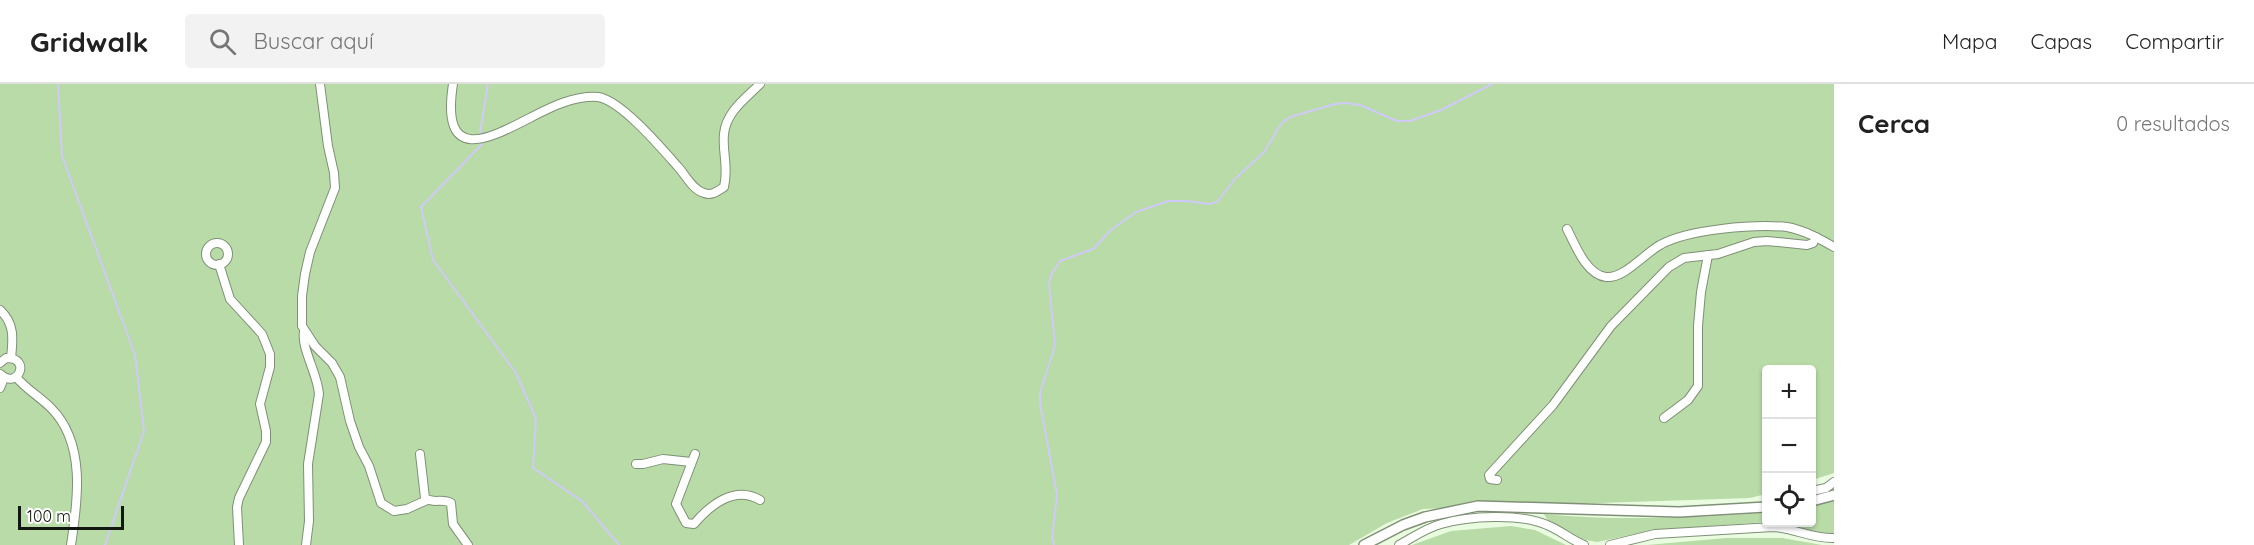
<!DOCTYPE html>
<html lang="es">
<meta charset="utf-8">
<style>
:root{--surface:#fff;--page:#f2f2f2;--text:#222;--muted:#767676;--line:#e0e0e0}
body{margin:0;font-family:Quicksand,sans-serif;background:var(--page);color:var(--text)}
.controls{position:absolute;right:18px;bottom:18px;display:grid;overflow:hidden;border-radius:6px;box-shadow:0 2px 4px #0004}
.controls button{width:54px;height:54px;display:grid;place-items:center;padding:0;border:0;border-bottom:2px solid var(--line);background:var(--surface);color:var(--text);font:30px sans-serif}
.scale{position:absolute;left:18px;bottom:15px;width:106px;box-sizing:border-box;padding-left:6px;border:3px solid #12180f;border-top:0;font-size:16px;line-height:21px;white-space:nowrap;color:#12180f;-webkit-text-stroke:4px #fff;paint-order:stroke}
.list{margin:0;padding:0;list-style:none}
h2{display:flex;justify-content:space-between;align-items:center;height:78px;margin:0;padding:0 24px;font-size:26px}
h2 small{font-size:20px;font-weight:400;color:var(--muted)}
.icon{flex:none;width:33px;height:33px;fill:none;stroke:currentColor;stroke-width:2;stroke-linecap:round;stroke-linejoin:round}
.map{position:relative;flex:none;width:1834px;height:461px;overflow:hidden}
header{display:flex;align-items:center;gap:36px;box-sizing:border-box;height:84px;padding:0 30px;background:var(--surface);border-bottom:2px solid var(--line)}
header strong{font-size:28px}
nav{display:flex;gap:33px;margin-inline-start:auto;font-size:21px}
.search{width:420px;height:54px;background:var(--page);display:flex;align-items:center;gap:15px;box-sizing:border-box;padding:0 21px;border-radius:6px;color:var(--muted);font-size:22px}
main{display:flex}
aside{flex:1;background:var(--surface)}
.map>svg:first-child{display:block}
</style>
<header>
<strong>Gridwalk</strong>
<div class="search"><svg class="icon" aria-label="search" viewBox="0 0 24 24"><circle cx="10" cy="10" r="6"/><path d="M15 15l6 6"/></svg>Buscar aquí</div>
<nav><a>Mapa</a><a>Capas</a><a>Compartir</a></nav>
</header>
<main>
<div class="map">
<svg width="1834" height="461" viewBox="0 0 1834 461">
<rect width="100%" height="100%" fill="#e9fcdf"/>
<g fill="#b9dba7">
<polygon points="0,0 1834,0 1834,389 1812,396 1812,286 1766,286 1766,410 1750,414 1423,425 1387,439 1349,461 0,461"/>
<path d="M1834,416V449C1815,450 1797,441 1778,439L1812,438V423Z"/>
<path d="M1766,429V438L1655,446L1597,458L1581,455L1548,437L1544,430C1618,437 1692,434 1766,429Z"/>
<polygon points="1511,442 1535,446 1566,461 1412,461 1451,447"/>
<polygon points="1726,454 1782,454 1822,461 1647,461"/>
</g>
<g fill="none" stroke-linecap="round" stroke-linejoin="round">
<g stroke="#cfcaf8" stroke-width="2">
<polyline points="58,0 62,72 135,271 144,347 105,461"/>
<polyline points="480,49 488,0"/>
<polyline points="482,60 421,123 433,176 516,289 536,335 533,384 582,417 619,461"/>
<polyline points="1054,461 1052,453 1057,411 1040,320 1040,309 1055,261 1049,200 1051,191 1060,177 1093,165 1112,145 1136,128 1168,117 1187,117 1209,120 1217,118 1236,94 1264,68 1281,40 1290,33 1335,20 1346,19 1360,21 1397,37 1410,37 1441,26 1492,0"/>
</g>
<defs>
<g id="minor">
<polyline points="320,0 328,62 334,89 335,104 310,168 305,190 302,212 302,242 315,262 332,279 340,293 350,337 359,363 369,382 381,419 394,427 407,425 427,416"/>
<path d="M453,0C437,103 520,33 562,19C572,15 587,12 598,13C621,16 663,66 679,84C686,92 693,106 704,109C712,112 718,107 724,103C729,83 722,68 724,50C726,28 746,14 760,0"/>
<path d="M1567,145C1575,160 1586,191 1606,193C1624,195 1645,169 1660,161C1688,145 1755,140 1787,143C1804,146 1820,155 1834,163"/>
<circle cx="217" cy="170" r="11"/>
<polyline points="219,180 230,215 262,250 270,270 270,283 260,320 266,347 266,358 239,414 237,423 239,461"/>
<path d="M0,226C15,240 13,255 11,274"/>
<path d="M304,248C301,264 318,291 319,310L308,380L309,437L306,461"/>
<path d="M0,279L6,274C32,273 18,307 0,290"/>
<path d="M16,293C26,305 40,313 51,324C86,359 78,416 71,461"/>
<polyline points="0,304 4,294"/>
<polyline points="1664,334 1688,316 1698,302 1698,242 1701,208 1708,171"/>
<path d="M420,370L425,414C433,420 443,414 451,419L453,440L468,461"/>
<path d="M695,370L676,420L686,439L694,440C710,421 735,401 760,416"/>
<polyline points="636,380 643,380 663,375 691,378"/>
<polyline points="1497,396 1490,395 1489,391 1553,321 1611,242 1669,183 1684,174 1718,170 1754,158 1767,157 1807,161 1813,159 1816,153"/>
<polyline points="1812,407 1826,404 1834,398"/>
<path d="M1399,461C1412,454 1426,444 1441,440C1468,432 1520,429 1547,441C1560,446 1571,456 1584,461"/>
<path d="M1610,461L1655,450L1773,443C1794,444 1813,455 1834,454"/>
</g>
<g id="major">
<polyline points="1812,417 1834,411"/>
<polyline points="1364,461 1403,441 1425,433 1478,422 1679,428 1766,423"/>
</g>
</defs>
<use href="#minor" stroke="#7f9076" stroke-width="10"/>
<use href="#major" stroke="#7f9076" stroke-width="12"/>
<use href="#minor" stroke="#fff" stroke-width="8"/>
<use href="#major" stroke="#fff" stroke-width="9"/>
</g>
</svg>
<div class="controls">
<button>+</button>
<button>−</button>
<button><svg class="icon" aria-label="locate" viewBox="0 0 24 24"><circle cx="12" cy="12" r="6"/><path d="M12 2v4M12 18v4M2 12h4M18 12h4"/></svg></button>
</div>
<div class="scale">100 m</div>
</div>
<aside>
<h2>Cerca<small>0 resultados</small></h2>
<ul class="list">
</ul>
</aside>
</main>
